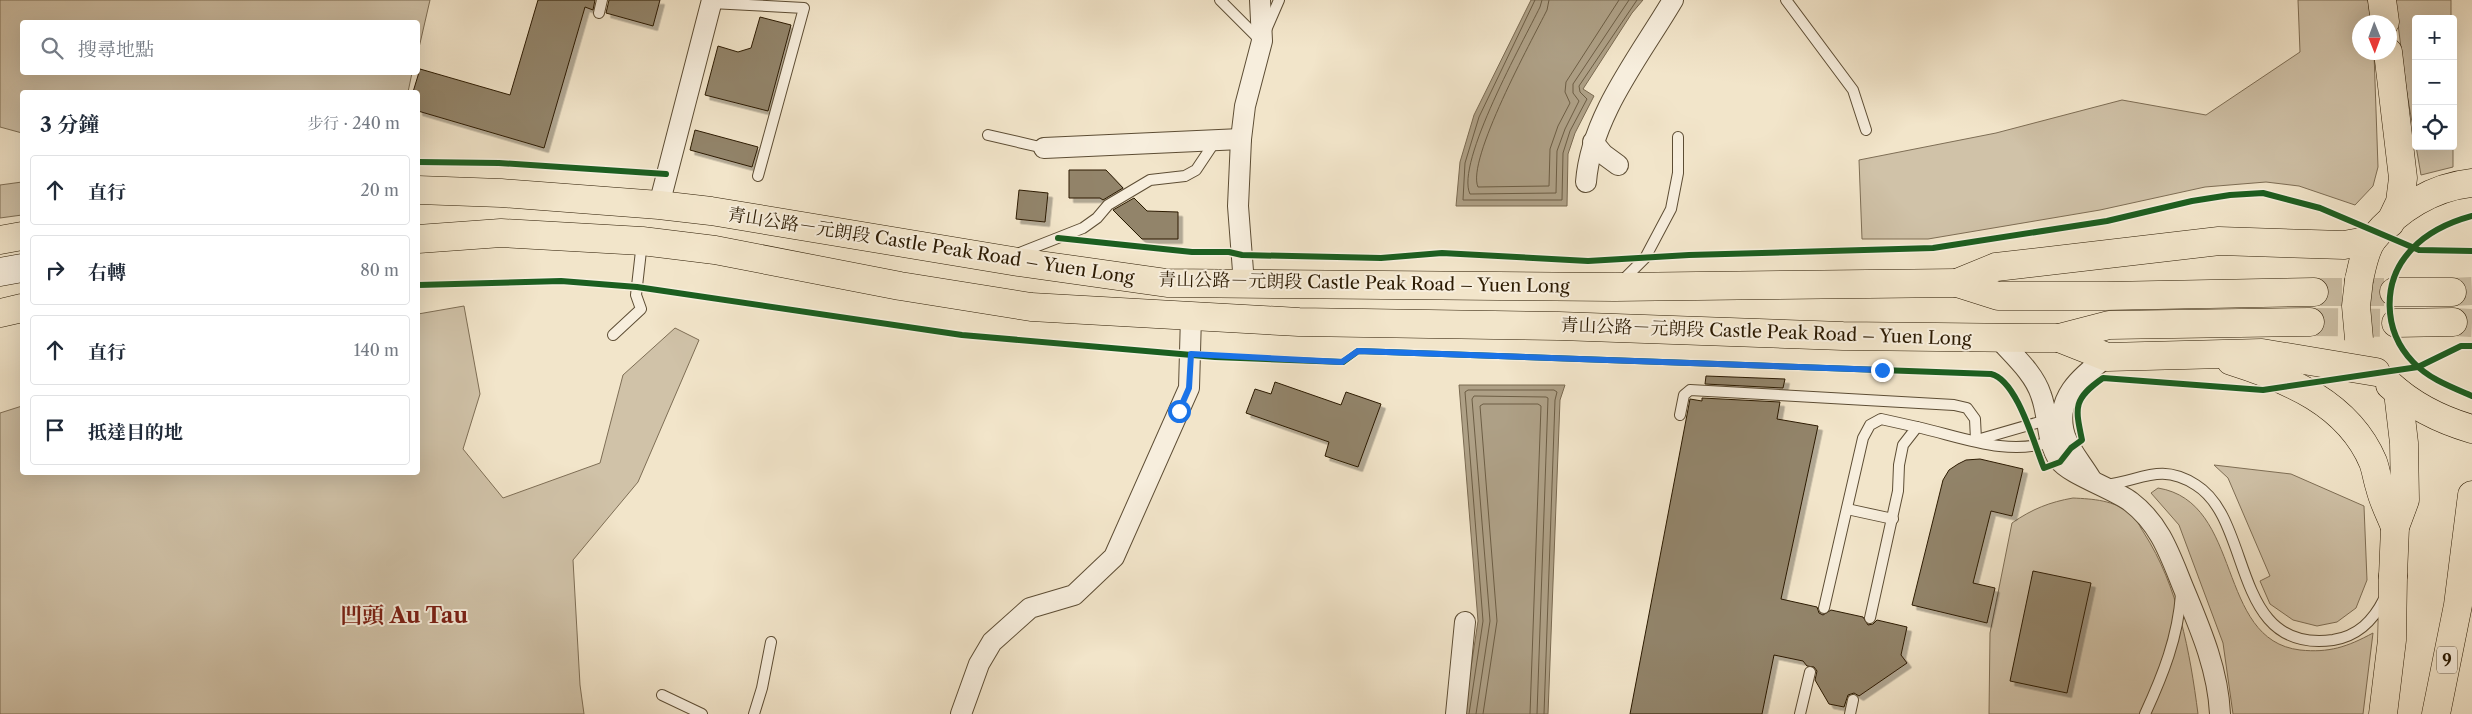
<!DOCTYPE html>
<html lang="zh-TW">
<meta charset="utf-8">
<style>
:root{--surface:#fff;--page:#f2f2f3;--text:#1f2937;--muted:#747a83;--line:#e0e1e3}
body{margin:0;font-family:"Libre Caslon Text","Noto Serif TC",serif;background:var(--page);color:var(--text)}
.controls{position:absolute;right:15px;top:15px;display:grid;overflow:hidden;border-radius:5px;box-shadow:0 5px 20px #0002}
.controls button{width:45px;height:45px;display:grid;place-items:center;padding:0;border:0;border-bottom:1px solid var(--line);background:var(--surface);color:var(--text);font:25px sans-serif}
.compass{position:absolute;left:2352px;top:15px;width:45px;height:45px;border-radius:50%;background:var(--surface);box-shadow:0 5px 20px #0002;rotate:179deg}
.stop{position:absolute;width:15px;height:15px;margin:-11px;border:4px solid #1a73e8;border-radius:50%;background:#fff}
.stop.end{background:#1a73e8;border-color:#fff;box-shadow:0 1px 5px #0008}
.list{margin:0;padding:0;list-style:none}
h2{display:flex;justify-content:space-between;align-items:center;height:65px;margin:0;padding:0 20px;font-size:21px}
h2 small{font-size:16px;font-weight:400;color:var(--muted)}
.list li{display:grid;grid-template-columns:32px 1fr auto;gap:15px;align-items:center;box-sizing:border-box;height:70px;margin:0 10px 10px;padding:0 10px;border:1px solid var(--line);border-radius:5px}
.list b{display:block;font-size:19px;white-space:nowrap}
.list em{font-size:16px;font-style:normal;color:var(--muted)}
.icon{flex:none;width:28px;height:28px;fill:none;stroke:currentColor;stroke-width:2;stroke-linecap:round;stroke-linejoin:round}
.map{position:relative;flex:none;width:2472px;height:714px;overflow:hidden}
.search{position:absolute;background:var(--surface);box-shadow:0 5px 20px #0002;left:20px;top:20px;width:400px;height:55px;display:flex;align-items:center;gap:12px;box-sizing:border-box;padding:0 18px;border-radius:5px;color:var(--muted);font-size:19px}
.panel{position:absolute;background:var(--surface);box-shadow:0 5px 20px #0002;left:20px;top:90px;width:400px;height:385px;border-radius:5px}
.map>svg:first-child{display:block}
</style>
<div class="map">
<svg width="2472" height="714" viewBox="0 0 2472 714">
<defs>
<filter id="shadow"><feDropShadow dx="4.5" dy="4.5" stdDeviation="0" flood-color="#0004"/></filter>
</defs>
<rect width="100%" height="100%" fill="#f2e5ca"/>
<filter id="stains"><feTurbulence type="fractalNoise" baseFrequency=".004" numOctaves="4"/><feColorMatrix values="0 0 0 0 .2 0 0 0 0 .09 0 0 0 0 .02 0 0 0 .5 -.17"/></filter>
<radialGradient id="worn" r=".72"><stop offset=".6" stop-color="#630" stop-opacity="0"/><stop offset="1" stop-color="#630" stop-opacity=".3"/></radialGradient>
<g fill="#d0c2a8" stroke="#7e6e55">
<polygon points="0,0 430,0 418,52 418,22 22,22 22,72 412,73 408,92 22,92 22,133 0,127"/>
<polygon points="2298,0 2368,0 2371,22 2360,22 2360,52 2374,53 2378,167 2373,186 2355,205 2299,186 2266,182 2205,187 2100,210 1928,239 1862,239 1859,160 1996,133 2122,100 2206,115 2300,52"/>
<polygon points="2395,0 2451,0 2451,19 2416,19 2416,145 2406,88"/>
<polygon points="2416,146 2453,146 2453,167 2421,175"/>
<polygon points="22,182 22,215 0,218 0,185"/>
<polygon points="464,306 480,394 463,449 503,498 600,463 623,375 675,328 699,340 638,482 573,560 580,685 584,714 0,714 0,413 22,406 22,472 418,472 418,314"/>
<polygon points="2214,465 2291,474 2364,506 2367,580 2356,608 2337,622 2317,626 2293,620 2270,604 2260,581 2270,576 2228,478"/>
<path d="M2158,488C2244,502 2215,640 2300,650C2329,653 2347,647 2373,633L2363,714H2233L2223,643L2179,525L2151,493Z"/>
<path d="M2073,498C2093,499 2114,500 2131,514C2136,518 2140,527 2144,533C2178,586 2190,652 2198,714H1989L1990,633L2012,523C2032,509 2050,502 2073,498Z"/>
</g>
<g fill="#aea086" stroke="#7a6a51">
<polygon points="1531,0 1643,0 1632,13 1583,89 1594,96 1575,133 1568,154 1567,206 1456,206 1460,162 1474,115"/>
<polygon points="1459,385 1565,385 1560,400 1548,714 1464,714 1478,621"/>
</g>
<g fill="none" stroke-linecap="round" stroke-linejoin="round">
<g stroke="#6c5d44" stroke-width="1">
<polyline points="1535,0 1479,117 1465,163 1463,200 1562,200 1563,153 1570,131 1587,99 1580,92 1579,86 1637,0"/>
<path d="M1542,0L1540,7C1524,40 1455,163 1470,194L1556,193L1557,151L1565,129L1579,101L1573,93V84L1629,0"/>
<path d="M1549,0L1547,10C1532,40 1466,160 1478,187L1549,186L1550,149L1558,126L1570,103L1565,92L1566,82L1619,0"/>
<polyline points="1469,714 1483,621 1465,392 1468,390 1554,390 1557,392 1555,400 1544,714"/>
<polyline points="1476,714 1490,621 1472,399 1474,396 1546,397 1548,398 1537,714"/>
<polyline points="1483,714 1497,621 1480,406 1483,404 1538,404 1541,406 1530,714"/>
</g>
</g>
<g fill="#92846a" stroke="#2b1a02" filter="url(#shadow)">
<polygon points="538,0 595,0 593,10 585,7 544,148 418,111 418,92 413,92 420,69 510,95"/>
<polygon points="609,0 660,0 653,26 606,13"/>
<polygon points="760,17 791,25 768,111 705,95 718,46 738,52 751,48"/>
<polygon points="695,130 758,147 752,167 690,150"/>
<polygon points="1069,170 1106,170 1123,188 1103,200 1100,198 1069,198"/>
<polygon points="1019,190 1048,193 1045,222 1016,219"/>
<polygon points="1134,198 1147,211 1178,212 1178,239 1142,239 1113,210"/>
<polygon points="1706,376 1785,379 1783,388 1705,384"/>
<polygon points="1275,382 1341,405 1346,392 1381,404 1358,467 1325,456 1329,442 1246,413 1255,389 1271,394"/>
<polygon points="1702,398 1780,402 1777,419 1818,426 1781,599 1817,607 1819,613 1823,615 1831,610 1863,617 1868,625 1873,624 1877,620 1907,627 1901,655 1907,663 1859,696 1854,693 1848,695 1844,707 1829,704 1815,680 1817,671 1814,667 1807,666 1803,661 1774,655 1762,714 1630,714 1690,399 1702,401"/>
<polygon points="1980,459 2023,469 2012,516 1991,511 1973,583 1995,588 1987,623 1912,605 1943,480 1949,470 1958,464 1966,460"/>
<polygon points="2033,571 2091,583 2067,693 2010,681"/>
</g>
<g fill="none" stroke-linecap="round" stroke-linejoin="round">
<g stroke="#cabca2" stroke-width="28" stroke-dasharray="28 14" stroke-linecap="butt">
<polyline points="2314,292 2394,292"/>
<polyline points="2452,292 2472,291"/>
<polyline points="2310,322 2396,323"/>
<polyline points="2453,322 2472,323"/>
</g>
<defs>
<g id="lane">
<polyline points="1220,0 1260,40"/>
<polyline points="1786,0 1853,90 1866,130"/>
<polyline points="711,3 804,8 758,176"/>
<polyline points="599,13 602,0"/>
<polyline points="1266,30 1279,0"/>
<polyline points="988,135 1044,148"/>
<polyline points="1017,254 1083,228 1097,218 1108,205 1150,180 1185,176 1196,170 1216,140"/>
<polyline points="1620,283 1645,258 1671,209 1678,173 1678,137"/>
<polyline points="613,335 641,309 636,295 642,242"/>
<polyline points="1680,415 1684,395 1690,390 1954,405 1967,408 1975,419 1976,440"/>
<path d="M1917,427C1962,437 2008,457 2053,441"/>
<polyline points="1977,440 2050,419"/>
<path d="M2105,485C2141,481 2160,462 2196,485C2254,521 2230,654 2333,640C2358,636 2373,621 2384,599"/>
<polyline points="1847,509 1893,519"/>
<polyline points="1824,608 1863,438 1870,425 1881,419 1917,427 1903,445 1899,465 1898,491 1870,618"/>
<polyline points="662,695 702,714"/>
<polyline points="754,714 762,688 771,642"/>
<polyline points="1800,714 1810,672"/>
<polyline points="1850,714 1853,700"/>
<path d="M2145,714C2163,675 2178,637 2181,594"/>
</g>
<g id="street">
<polyline points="1593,142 1603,154 1618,165"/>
<polyline points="1044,148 1241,139"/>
<path d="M1586,182C1591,116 1640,56 1673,0"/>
<polyline points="659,205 712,0"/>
<polyline points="1244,284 1238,206 1241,139 1245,106 1262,41 1260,0"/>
<path d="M1998,338C2013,355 2034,373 2041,395C2049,416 2046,441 2059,460C2069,474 2114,489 2131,502C2160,524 2170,555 2183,587C2200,628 2218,669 2220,714"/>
<path d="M2091,479C2083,465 2070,451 2065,436C2053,399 2081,376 2107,357"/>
<polyline points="961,714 979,664 992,642 1030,608 1074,595 1114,557 1189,388 1191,316"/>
<polyline points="1456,714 1465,622"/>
</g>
<polyline id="secondary" points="0,272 22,268"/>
<g id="primary">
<polyline points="2382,0 2385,22"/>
<polyline points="2388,52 2403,178 2400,202 2390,223"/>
<polyline points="418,190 501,193 659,205 711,211 1018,262 1167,283 1615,287 1957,283 1998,296 2106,296 2314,292"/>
<polyline points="418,239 501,233 642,241 715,250 900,286 1031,307 1299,322 1559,326 1843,336 2031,338 2059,338 2109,325 2310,322"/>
<polyline points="0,240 22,236"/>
<path d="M2359,280C2362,267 2365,249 2373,239C2397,209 2433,187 2472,183"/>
<polyline points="1957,283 1996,267 2219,241 2344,245 2372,240"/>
<polyline points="2394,292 2452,292"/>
<polyline points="0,313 22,308"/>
<polyline points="2396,323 2453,322"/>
<polyline points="2059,338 2107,357 2262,353 2376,372"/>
<path d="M2231,361C2288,379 2348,403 2373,462C2376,470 2377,479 2380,488C2383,501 2390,514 2395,527"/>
<path d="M2390,385C2414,407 2441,420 2472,429"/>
<polyline points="2393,576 2395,527 2405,500 2404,443 2398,392"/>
</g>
<g id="highway">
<polyline points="2383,714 2392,640 2393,576"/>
<polyline points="2436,714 2458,605 2472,495"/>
</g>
</defs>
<use href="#lane" stroke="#5d4d34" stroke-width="12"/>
<use href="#street" stroke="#5d4d34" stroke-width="22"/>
<use href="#secondary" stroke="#2b1a02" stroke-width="29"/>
<use href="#primary" stroke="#2b1a02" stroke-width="29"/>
<use href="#highway" stroke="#2b1a02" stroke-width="29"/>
<use href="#lane" stroke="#f7eedd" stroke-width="10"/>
<use href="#street" stroke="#f7eedd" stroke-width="20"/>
<use href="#secondary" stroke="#f7eedd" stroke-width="28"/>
<use href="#primary" stroke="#f2e5ca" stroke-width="28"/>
<use href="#highway" stroke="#f2e5ca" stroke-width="28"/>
<defs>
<polyline id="primary-bridge" points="2359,280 2356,306 2359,339"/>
</defs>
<use href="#primary-bridge" stroke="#2b1a02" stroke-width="29" stroke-linecap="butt"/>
<use href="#primary-bridge" stroke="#f2e5ca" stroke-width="28"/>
<defs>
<g id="cycleway">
<polyline points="418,162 499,163 666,174"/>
<path d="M2472,216C2450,222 2428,232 2412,249C2381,281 2383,331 2413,362C2429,379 2451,387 2472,396"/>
<polyline points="1058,238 1192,252 1229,252 1242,255 1381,258 1442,253 1588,261 1689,255 1933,248 2107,221 2192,201 2230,195 2263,193 2320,208 2419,250 2472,251"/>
<path d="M418,285L561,281L637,287L962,335L1215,357L1343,362L1358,351L1991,374C2017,380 2034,444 2044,468L2060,462L2071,448L2082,440C2075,407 2073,399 2103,378L2263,390L2418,367L2461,346H2472"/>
</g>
</defs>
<use href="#cycleway" stroke="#f7eedd" stroke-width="9"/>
<use href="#cycleway" stroke="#1b5e20" stroke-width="6"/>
</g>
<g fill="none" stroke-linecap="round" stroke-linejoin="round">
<polyline stroke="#1a73e8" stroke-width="6" points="1179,411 1189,388 1191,354 1342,362 1358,351 1882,370"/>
</g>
<g text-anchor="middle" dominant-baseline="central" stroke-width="4" stroke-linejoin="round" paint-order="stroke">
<rect fill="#f7eedd" stroke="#685a44" stroke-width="1" x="2437" y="646.5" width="20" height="27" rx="4"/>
<g font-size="16" font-weight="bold" fill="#2b1a02">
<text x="2447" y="660">9</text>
</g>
<g font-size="18" fill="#2b1a02" stroke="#f7eedd">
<text transform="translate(931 246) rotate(9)">青山公路－元朗段 Castle Peak Road – Yuen Long</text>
<text transform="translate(1364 283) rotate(1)">青山公路－元朗段 Castle Peak Road – Yuen Long</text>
<text transform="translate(1766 332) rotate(2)">青山公路－元朗段 Castle Peak Road – Yuen Long</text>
</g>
<g font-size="22" font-weight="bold" fill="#7a1f14" stroke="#f7eedd">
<text x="404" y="615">凹頭 Au Tau</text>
</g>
</g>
<rect width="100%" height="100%" filter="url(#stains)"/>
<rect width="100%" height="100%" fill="url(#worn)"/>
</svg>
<div class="controls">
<button>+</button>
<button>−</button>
<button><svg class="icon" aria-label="locate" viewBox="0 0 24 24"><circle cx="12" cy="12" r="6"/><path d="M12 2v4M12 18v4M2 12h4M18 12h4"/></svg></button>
</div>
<svg class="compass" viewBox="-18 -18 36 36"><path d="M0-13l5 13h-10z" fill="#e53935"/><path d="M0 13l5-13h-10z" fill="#747a83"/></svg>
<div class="stop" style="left:1179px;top:411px"></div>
<div class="stop end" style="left:1882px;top:370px"></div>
<div class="search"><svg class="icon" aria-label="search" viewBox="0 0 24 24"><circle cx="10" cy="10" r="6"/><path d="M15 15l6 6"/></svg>搜尋地點</div>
<section class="panel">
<h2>3 分鐘<small>步行 · 240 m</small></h2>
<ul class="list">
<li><svg class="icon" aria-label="ahead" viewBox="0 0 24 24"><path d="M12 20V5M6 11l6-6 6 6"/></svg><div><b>直行</b></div><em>20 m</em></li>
<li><svg class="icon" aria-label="right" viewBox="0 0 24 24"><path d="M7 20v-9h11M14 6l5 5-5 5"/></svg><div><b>右轉</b></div><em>80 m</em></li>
<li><svg class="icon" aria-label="ahead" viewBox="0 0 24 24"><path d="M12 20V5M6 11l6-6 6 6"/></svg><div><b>直行</b></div><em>140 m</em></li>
<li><svg class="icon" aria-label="arrive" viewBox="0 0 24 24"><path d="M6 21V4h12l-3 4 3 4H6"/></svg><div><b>抵達目的地</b></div></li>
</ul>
</section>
</div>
